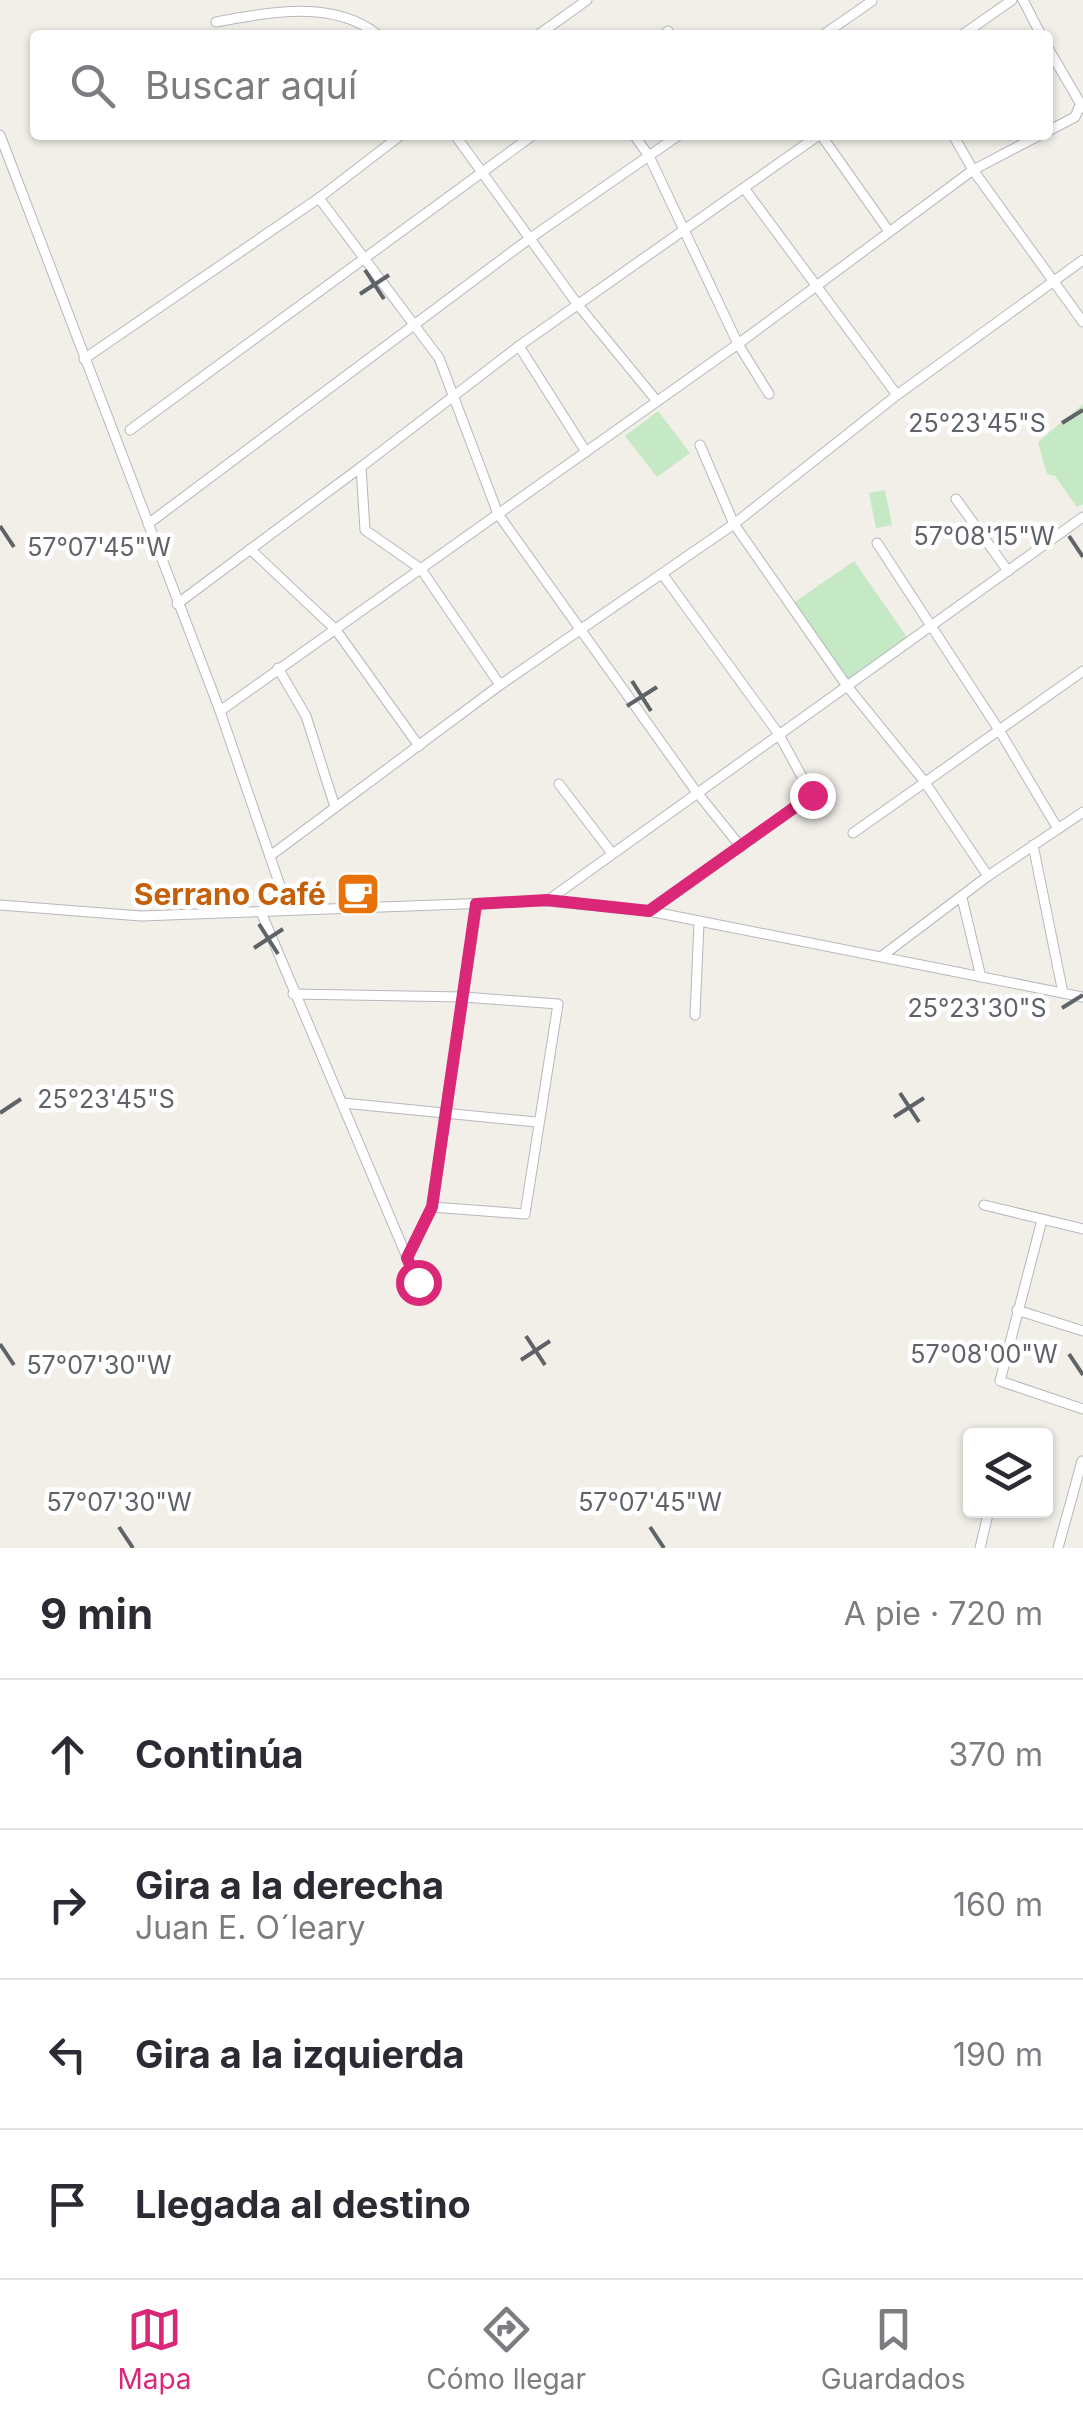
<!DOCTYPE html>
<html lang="es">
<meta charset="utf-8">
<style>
:root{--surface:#fff;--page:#f7f7f7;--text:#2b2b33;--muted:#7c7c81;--line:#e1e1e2;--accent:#db2777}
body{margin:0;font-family:Inter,sans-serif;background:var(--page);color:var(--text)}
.controls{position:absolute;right:30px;bottom:30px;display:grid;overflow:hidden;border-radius:10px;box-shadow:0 2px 8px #0004}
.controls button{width:90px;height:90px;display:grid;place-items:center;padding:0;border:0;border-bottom:2px solid var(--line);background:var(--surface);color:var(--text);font:50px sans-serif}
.stop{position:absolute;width:30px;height:30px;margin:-22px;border:8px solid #db2777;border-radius:50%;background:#fff}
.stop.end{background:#db2777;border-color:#fff;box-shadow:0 2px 10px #0008}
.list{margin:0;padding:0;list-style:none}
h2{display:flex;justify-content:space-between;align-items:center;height:130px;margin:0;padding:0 40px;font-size:42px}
h2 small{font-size:32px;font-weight:400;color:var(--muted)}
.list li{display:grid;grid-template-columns:65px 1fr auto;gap:30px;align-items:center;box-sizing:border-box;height:150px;padding:0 40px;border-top:2px solid var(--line)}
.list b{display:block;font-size:38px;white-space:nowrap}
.list p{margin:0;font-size:32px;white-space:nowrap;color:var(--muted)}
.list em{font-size:32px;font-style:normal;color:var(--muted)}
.icon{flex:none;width:55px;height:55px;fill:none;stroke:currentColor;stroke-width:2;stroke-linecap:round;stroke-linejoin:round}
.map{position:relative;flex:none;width:1083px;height:1548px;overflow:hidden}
.search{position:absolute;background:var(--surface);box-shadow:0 2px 8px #0004;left:30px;right:30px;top:30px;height:110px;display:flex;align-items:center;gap:25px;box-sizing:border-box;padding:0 35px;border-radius:10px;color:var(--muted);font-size:38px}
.sheet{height:730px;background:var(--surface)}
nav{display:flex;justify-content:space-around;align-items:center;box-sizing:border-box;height:140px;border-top:2px solid var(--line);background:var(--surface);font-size:28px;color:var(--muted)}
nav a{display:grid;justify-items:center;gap:5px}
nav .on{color:var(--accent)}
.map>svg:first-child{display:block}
</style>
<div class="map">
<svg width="1083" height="1548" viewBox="0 0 1083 1548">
<rect width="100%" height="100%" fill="#f1efe8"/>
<g fill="#c5e8c5">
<polygon points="1083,404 1083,504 1077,507 1055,476 1047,474 1038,442"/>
<polygon points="658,411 690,453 657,477 625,436"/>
<polygon points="885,490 892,525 876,528 869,493"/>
<polygon points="854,561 909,640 847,683 792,604"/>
</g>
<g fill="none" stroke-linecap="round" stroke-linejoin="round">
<defs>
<g id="minor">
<polyline points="1023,0 1041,35"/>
<path d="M216,22C272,11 335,0 378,35"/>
<polyline points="538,35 587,0"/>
<polyline points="663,35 668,31"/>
<polyline points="823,35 872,1"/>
<polyline points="962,35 1012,0"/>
<polyline points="1048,48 1083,108"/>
<polyline points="1048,131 1075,117 1081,103"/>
<polyline points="0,135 220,711 288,909"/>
<polyline points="455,135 578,305 656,400"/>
<polyline points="634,135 649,156 738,344 769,394"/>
<polyline points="821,135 888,230"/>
<polyline points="953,135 973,170 1083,322"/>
<polyline points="744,188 897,395"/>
<polyline points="319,198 439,358 498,514 695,790 741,847"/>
<polyline points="519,346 586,452"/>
<polyline points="84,359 319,198 401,135"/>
<polyline points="130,430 533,135"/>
<polyline points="700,445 734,524 847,686 924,781 988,876"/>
<polyline points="956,499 1008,571"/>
<polyline points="148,524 529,239 679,135"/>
<polyline points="877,543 999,730 1058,829"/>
<polyline points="250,549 336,630 419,746"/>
<polyline points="177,604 361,467"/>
<polyline points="278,668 306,716 335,807"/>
<polyline points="500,685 421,569 365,530 361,467 519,346 819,135"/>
<polyline points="220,711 738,344 973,170 1040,135"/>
<polyline points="559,784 611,852"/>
<polyline points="853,833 1083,671"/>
<polyline points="1033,845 1063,993"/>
<polyline points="270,856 500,685 734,524 897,395 1083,260"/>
<polyline points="962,898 981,977"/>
<polyline points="547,901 1083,517"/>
<polyline points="0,905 141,916 547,901 649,911 1083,997"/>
<polyline points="649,911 812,795 778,733 663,575"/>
<polyline points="261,912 425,1300"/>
<polyline points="882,956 988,876 1083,812"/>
<polyline points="293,994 463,997 558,1004 525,1214 432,1207"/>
<polyline points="695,1015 699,923"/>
<polyline points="343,1103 536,1122"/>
<polyline points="984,1205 1083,1229"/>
<polyline points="1042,1220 1000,1381 1083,1409"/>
<polyline points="407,1257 432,1207 477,904"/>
<polyline points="1017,1310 1083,1331"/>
<polyline points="980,1548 989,1510"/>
<polyline points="1058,1548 1082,1461"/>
</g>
</defs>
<use href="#minor" stroke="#b5b8bc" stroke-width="11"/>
<use href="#minor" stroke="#fff" stroke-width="9"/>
</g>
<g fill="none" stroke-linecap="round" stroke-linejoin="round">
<polyline stroke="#db2777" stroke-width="12" points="418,1282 407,1258 432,1207 476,904 547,900 649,911 812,795"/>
</g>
<path fill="none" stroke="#5f6368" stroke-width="4" d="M365,270L384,299M360,294L389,275M1062,423L1083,410M0,526L14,547M1069,536L1083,557M632,681L651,711M627,706L657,687M259,924L278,954M254,948L283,929M1062,1008L1083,995M900,1093L919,1122M0,1113L21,1099M894,1117L924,1098M526,1336L545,1365M0,1344L14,1365M1069,1354L1083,1375M521,1360L550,1341M119,1527L133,1548M650,1527L664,1548"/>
<defs>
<symbol id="cafe-square" viewBox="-11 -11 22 22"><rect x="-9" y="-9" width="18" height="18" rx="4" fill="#e8710a" stroke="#fff"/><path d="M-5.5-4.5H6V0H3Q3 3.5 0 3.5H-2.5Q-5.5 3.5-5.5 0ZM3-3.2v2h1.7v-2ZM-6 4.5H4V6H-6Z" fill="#fff"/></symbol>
</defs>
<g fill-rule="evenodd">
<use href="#cafe-square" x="333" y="869" width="50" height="50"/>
</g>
<g text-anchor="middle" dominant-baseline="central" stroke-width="9" stroke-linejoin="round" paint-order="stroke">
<g font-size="30" font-weight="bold" fill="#c56008" stroke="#fff" text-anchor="end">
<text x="326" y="894">Serrano Café</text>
</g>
</g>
<g font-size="25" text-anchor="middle" fill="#5f6368" stroke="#fff" stroke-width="9" stroke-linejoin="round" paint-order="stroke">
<text x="977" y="432">25°23'45"S</text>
<text x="984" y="545">57°08'15"W</text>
<text x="99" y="556">57°07'45"W</text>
<text x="977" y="1017">25°23'30"S</text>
<text x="106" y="1108">25°23'45"S</text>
<text x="984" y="1363">57°08'00"W</text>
<text x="99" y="1374">57°07'30"W</text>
<text x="119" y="1511">57°07'30"W</text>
<text x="650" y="1511">57°07'45"W</text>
</g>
</svg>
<div class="controls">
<button><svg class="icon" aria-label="layers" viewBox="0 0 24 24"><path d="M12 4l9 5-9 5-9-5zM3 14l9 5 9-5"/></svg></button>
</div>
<div class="stop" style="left:418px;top:1282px"></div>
<div class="stop end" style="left:812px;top:795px"></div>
<div class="search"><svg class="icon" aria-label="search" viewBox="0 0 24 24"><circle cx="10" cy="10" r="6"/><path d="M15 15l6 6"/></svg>Buscar aquí</div>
</div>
<section class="sheet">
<h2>9 min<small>A pie · 720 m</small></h2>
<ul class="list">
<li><svg class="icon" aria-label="ahead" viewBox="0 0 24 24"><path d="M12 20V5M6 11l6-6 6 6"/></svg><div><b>Continúa</b></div><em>370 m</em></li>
<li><svg class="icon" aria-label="right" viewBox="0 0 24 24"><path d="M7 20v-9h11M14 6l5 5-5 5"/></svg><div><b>Gira a la derecha</b><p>Juan E. O´leary</p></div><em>160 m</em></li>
<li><svg class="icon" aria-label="left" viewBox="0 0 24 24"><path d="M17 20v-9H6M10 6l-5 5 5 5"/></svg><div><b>Gira a la izquierda</b></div><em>190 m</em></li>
<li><svg class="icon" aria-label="arrive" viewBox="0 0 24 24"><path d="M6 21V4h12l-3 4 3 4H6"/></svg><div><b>Llegada al destino</b></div></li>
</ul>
</section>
<nav>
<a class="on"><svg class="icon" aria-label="map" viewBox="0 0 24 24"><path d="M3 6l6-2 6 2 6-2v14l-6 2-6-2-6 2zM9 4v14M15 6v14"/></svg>Mapa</a>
<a><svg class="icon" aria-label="directions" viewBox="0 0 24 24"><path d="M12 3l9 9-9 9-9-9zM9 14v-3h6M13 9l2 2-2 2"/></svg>Cómo llegar</a>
<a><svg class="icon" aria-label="saved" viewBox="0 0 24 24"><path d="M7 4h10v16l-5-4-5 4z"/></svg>Guardados</a>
</nav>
